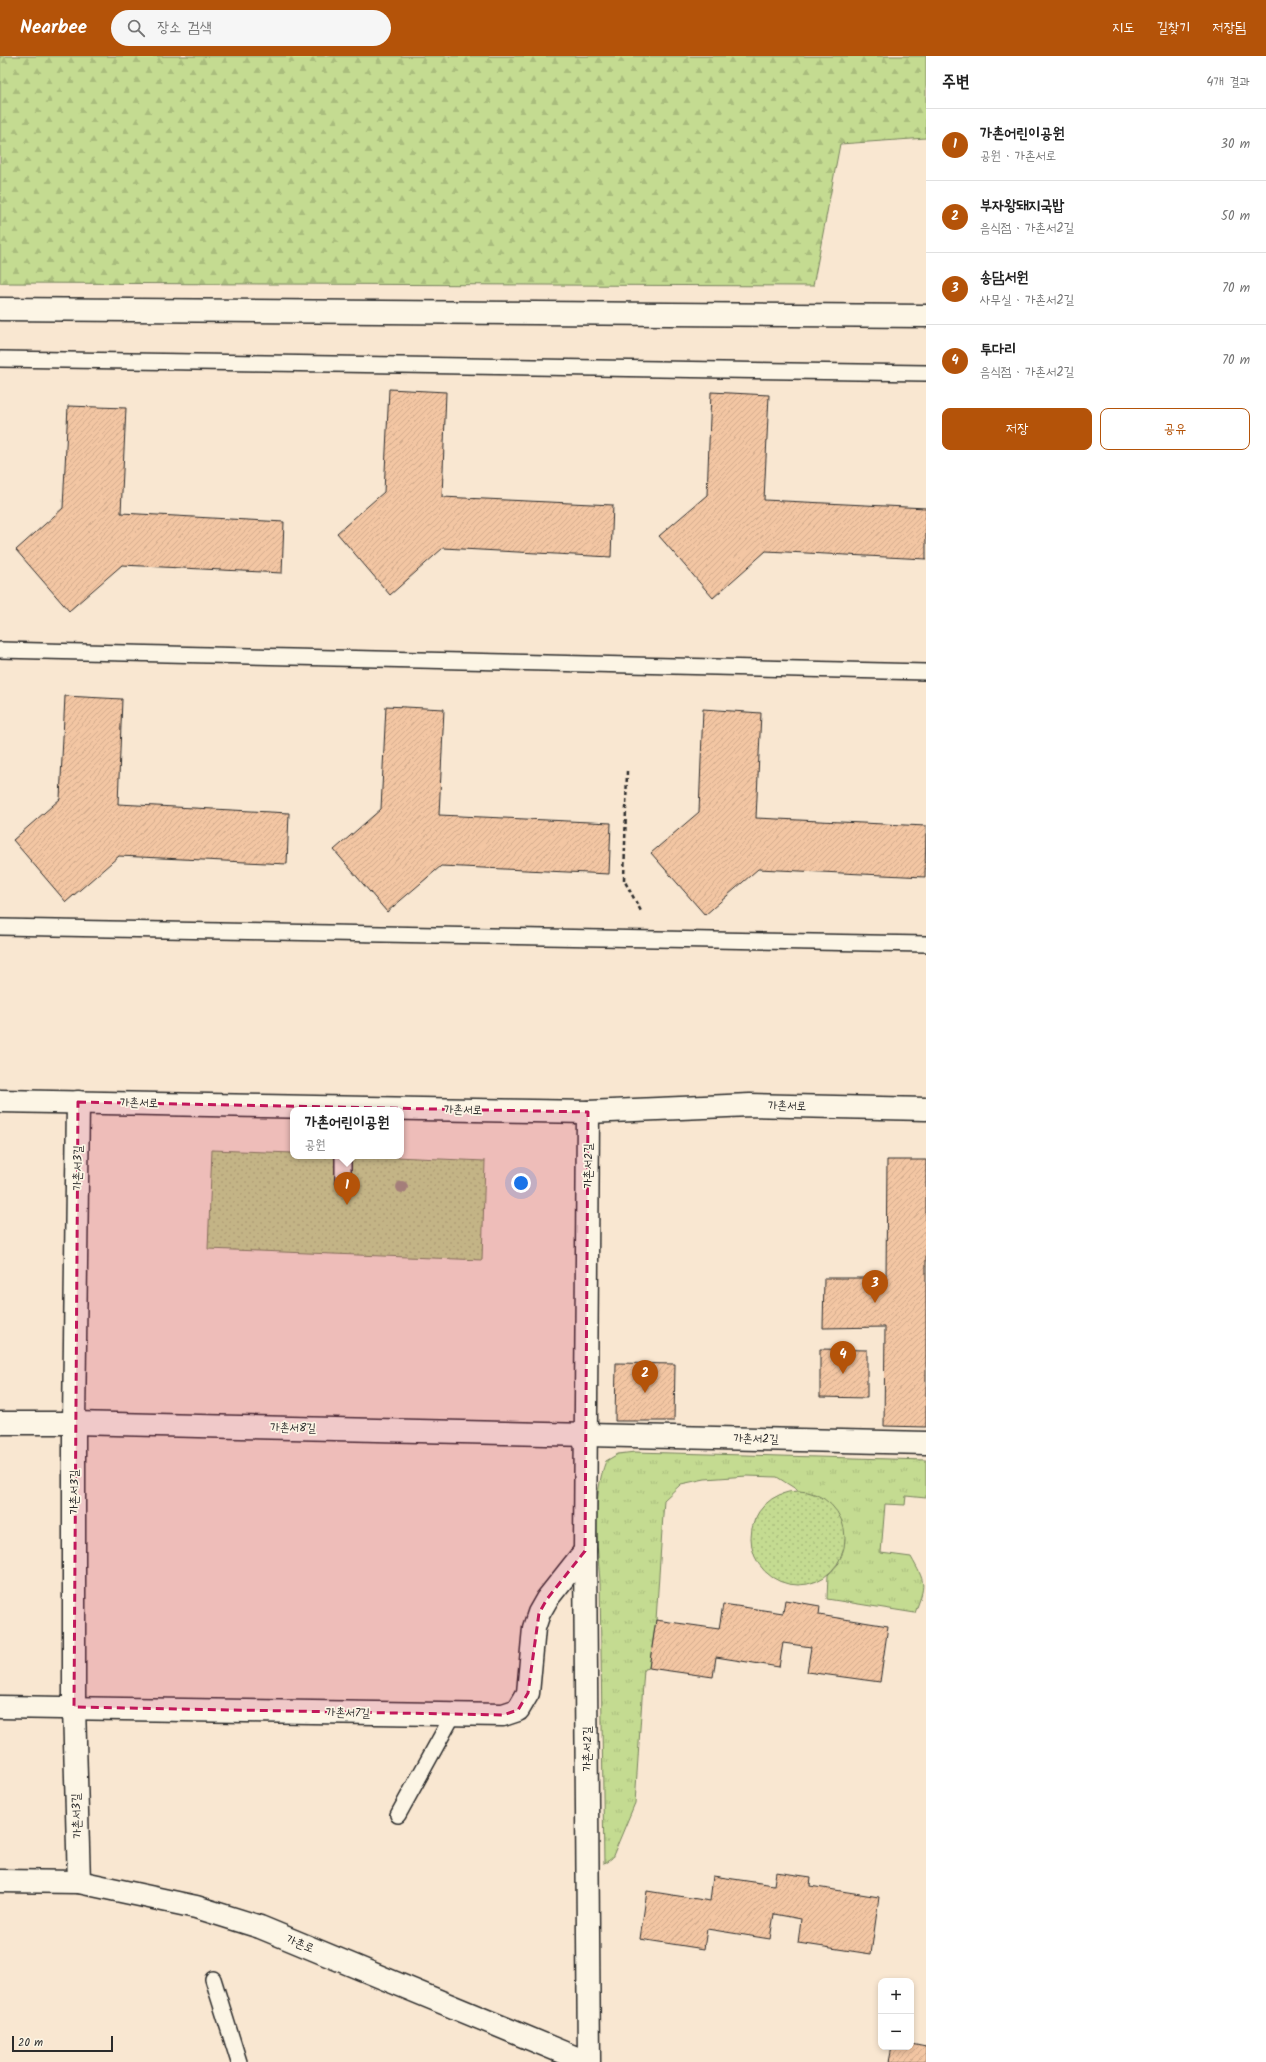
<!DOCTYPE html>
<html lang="ko">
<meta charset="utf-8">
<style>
:root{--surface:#fff;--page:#f6f6f6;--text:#222;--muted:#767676;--line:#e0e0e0;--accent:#b45309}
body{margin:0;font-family:Kalam,"Poor Story",sans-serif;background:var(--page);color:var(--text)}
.controls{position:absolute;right:12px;bottom:12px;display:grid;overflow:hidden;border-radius:8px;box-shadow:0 2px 6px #0003}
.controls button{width:36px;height:36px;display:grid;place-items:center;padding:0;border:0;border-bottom:1px solid var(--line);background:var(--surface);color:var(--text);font:20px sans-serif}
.scale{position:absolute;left:12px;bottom:10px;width:101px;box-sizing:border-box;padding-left:4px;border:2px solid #2b2b2b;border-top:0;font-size:11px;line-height:14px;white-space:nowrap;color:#2b2b2b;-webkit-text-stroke:3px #fcf5e5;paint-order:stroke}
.you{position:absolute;left:521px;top:1127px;width:14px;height:14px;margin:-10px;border:3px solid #fff;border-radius:50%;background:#1a73e8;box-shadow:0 0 0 6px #1a73e833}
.badge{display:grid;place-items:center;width:26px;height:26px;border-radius:50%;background:var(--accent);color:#fff;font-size:13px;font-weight:700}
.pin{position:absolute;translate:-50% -33px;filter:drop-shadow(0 1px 2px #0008)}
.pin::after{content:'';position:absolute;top:21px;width:14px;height:12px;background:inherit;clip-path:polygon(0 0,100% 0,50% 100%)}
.popup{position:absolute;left:290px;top:1051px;width:114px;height:52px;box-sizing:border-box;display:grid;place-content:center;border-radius:8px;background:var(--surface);filter:drop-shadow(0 1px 3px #0005);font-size:13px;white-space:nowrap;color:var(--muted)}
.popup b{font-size:15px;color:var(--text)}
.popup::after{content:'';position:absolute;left:50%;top:100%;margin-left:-8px;border:8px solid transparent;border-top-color:var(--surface)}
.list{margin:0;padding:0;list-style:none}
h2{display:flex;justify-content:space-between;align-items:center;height:52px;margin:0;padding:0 16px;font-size:17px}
h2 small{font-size:13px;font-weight:400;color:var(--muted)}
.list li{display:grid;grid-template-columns:26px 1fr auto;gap:12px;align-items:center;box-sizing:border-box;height:72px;padding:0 16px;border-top:1px solid var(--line)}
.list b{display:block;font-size:15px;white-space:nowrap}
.list p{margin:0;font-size:13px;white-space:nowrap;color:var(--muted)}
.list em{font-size:13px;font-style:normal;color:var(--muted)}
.actions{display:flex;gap:8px;padding:12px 16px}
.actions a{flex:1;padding:9px 0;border:1px solid var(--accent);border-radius:8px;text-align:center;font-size:14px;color:var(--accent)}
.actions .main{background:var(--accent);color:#fff}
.icon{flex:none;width:22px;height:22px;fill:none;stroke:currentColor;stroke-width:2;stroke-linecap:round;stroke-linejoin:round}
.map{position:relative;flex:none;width:926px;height:2006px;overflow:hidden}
header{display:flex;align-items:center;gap:24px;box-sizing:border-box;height:56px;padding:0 20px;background:var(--accent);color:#fff}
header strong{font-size:19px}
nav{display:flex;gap:22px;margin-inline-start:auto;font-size:14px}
.search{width:280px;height:36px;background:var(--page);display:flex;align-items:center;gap:10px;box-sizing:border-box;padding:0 14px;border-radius:22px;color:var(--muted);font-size:15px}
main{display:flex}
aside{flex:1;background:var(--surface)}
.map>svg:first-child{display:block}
</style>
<header>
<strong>Nearbee</strong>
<div class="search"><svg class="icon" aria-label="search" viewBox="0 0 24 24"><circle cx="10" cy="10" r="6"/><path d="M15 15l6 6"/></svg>장소 검색</div>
<nav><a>지도</a><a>길찾기</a><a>저장됨</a></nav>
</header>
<main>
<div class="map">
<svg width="926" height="2006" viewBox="0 0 926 2006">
<defs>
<pattern id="grass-tufts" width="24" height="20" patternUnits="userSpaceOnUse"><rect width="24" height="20" fill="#c4db91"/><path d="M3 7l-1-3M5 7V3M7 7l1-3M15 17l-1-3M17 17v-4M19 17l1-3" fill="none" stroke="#a9bc7d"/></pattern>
<pattern id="forest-firs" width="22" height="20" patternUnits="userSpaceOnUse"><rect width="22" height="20" fill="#c4db91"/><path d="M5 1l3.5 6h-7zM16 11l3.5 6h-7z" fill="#a9bc7d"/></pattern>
<pattern id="park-dots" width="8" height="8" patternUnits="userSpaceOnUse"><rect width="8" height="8" fill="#c4db91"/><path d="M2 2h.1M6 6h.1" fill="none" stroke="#a9bc7d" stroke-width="1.8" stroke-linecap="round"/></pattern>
<pattern id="building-hatch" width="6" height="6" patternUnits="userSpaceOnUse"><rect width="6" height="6" fill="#f3c6a3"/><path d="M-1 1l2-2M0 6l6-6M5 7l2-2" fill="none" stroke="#d0aa8c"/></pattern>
</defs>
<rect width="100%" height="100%" fill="#f9e7d1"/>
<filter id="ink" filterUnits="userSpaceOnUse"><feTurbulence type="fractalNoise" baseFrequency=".025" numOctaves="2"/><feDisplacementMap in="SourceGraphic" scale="8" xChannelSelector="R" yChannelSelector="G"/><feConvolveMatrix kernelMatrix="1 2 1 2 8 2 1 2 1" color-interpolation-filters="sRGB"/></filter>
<g filter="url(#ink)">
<path fill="url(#grass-tufts)" stroke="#78835e" d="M635,1396L926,1404V1442L906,1440L905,1449L885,1448L881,1497L911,1501C926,1528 926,1527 915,1557L827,1543L828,1519L839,1507L831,1449L815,1439L799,1435L777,1421L747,1420L705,1423L681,1428L664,1444L656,1564L649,1612L644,1613L635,1747L612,1802L604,1808L600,1525C597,1488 592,1440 606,1405L618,1398Z"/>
<polygon fill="url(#forest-firs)" stroke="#78835e" points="0,0 926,0 926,82 840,88 813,230 0,227"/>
<g fill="url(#park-dots)" stroke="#78835e">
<polygon points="212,1094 293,1097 293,1100 373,1100 485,1105 482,1204 208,1193"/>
<circle cx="798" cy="1482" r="47"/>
</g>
<g fill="url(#building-hatch)" stroke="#2b2b2b">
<polygon points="389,333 446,336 442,441 613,449 611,501 443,492 390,539 337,477 384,436"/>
<polygon points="711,336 769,339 764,444 926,452 926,503 766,495 713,542 659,480 707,439"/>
<polygon points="68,350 126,352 121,457 284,466 282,517 122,509 69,555 16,494 63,452"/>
<polygon points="65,640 122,643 118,748 289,757 287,808 119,800 66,846 13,784 60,743"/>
<polygon points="386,650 444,653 439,759 611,767 609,818 441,810 387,856 334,794 381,753"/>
<polygon points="703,653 761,657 756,762 926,770 925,821 758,813 705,859 651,797 699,756"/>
<polygon points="887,1104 926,1104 926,1371 884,1370 885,1271 823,1272 824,1222 886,1222"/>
<polygon points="820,1293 867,1294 867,1342 820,1341"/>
<polygon points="616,1307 675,1308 674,1365 615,1365"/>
<polygon points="785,1544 820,1550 819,1559 888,1570 880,1626 807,1616 811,1591 783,1587 779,1611 716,1601 713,1621 649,1612 656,1564 719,1573 723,1548 783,1557"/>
<polygon points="776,1816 811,1821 810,1830 879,1841 871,1898 798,1887 801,1863 774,1858 770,1883 707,1873 704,1893 640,1883 647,1835 710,1845 713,1820 774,1829"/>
<polygon points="911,1988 926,1991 926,2006 889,2006 892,1991 911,1991"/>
</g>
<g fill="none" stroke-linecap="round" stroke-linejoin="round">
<defs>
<g id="service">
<polyline points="0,303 926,317"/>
<polyline points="0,594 926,616"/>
<polyline points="0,871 926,888"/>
<polyline points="343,1100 343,1124"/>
<polyline points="398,1759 453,1659"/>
<polyline points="213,1923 239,2006"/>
</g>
<g id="minor">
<polyline points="0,253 926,260"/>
<polyline points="78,1046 74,1367 74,1651 79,1826"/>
<polyline points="588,1056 585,1495 589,2006"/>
<polyline points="0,1367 74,1367 926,1387"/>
<polyline points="0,1651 503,1659 518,1654 528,1637 534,1572 539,1557 547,1543 585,1495"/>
</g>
<polyline id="tertiary" points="0,1045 588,1056 750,1049 926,1053"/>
<polyline id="secondary" points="0,1825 79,1826 196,1851 260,1871 586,2006"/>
</defs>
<use href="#service" stroke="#2b2b2b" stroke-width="18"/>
<use href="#minor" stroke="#2b2b2b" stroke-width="25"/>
<use href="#tertiary" stroke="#2b2b2b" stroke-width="25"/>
<use href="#secondary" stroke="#2b2b2b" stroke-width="25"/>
<polyline stroke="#2b2b2b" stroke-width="2.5" stroke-dasharray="4 3" stroke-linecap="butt" points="627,715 624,824 642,857"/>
<use href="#service" stroke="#fcf5e5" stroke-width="15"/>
<use href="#minor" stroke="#fcf5e5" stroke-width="22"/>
<use href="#tertiary" stroke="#fcf5e5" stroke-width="22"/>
<use href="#secondary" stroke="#fcf5e5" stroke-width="22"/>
</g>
<circle fill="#9d9883" cx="402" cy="1131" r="6"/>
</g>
<path fill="#c2185b" fill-opacity="0.2" stroke="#c2185b" stroke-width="3" stroke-dasharray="8 5" stroke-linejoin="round" d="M78,1046L588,1056L585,1495L547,1543L539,1557L528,1637L518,1654L503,1659L74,1651Z"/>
<g text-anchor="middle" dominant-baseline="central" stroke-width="3.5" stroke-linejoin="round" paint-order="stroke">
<g font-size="12" fill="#2b2b2b" stroke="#fcf5e5">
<text transform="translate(139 1047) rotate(1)">가촌서로</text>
<text transform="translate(787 1050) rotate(1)">가촌서로</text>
<text transform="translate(463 1054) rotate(1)">가촌서로</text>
<text transform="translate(588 1110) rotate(-90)">가촌서2길</text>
<text transform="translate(78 1112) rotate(-89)">가촌서3길</text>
<text transform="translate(293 1372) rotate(1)">가촌서8길</text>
<text transform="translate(756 1383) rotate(1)">가촌서2길</text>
<text transform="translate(74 1436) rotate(-90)">가촌서3길</text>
<text transform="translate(348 1657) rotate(1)">가촌서7길</text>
<text transform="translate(587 1693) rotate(-90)">가촌서2길</text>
<text transform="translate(77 1760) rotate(-92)">가촌서3길</text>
<text transform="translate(300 1888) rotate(22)">가촌로</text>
</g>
</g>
</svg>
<div class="controls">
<button>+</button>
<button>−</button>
</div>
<div class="scale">20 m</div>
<div class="you"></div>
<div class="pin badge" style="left:347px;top:1149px">1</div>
<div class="popup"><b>가촌어린이공원</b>공원</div>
<div class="pin badge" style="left:645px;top:1337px">2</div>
<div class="pin badge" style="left:875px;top:1247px">3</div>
<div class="pin badge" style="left:843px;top:1318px">4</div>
</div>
<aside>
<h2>주변<small>4개 결과</small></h2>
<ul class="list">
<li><span class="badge">1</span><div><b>가촌어린이공원</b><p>공원 · 가촌서로</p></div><em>30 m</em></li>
<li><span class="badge">2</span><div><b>부자왕돼지국밥</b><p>음식점 · 가촌서2길</p></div><em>50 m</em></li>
<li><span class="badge">3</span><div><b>송담서원</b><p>사무실 · 가촌서2길</p></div><em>70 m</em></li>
<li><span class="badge">4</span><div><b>투다리</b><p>음식점 · 가촌서2길</p></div><em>70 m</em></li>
</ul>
<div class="actions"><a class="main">저장</a><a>공유</a></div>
</aside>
</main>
